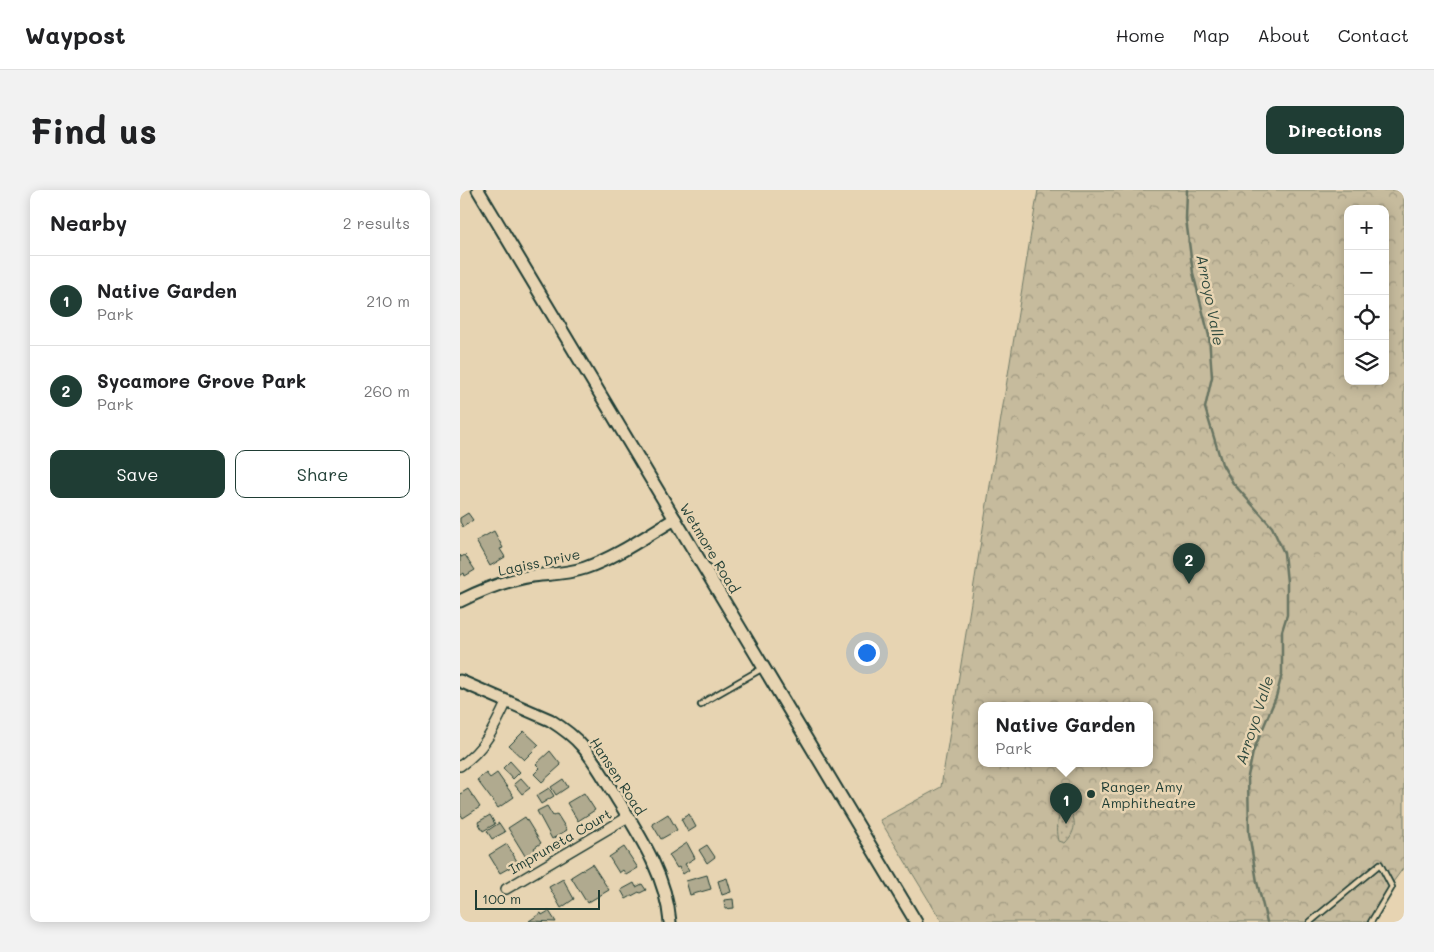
<!DOCTYPE html>
<meta charset="utf-8">
<style>
:root{--surface:#fff;--page:#f2f2f2;--text:#202124;--muted:#757577;--line:#e0e0e0;--accent:#1f3d34}
body{margin:0;font-family:Mali,sans-serif;background:var(--page);color:var(--text)}
.controls{position:absolute;right:15px;top:15px;display:grid;overflow:hidden;border-radius:10px;box-shadow:0 2px 12px #0003}
.controls button{width:45px;height:45px;display:grid;place-items:center;padding:0;border:0;border-bottom:1px solid var(--line);background:var(--surface);color:var(--text);font:25px sans-serif}
.scale{position:absolute;left:15px;bottom:12px;width:125px;box-sizing:border-box;padding-left:5px;border:2px solid #1f3d34;border-top:0;font-size:14px;line-height:18px;white-space:nowrap;color:#1f3d34;-webkit-text-stroke:4px #e7d4b2;paint-order:stroke}
.you{position:absolute;left:406px;top:462px;width:18px;height:18px;margin:-12px;border:4px solid #fff;border-radius:50%;background:#1a73e8;box-shadow:0 0 0 8px #1a73e833}
.badge{display:grid;place-items:center;width:32px;height:32px;border-radius:50%;background:var(--accent);color:#fff;font-size:16px;font-weight:700}
.pin{position:absolute;translate:-50% -41px;filter:drop-shadow(0 1px 2px #0008)}
.pin::after{content:'';position:absolute;top:26px;width:18px;height:15px;background:inherit;clip-path:polygon(0 0,100% 0,50% 100%)}
.popup{position:absolute;left:518px;top:512px;width:175px;height:65px;box-sizing:border-box;display:grid;place-content:center;border-radius:10px;background:var(--surface);filter:drop-shadow(0 1px 4px #0005);font-size:16px;white-space:nowrap;color:var(--muted)}
.popup b{font-size:19px;color:var(--text)}
.popup::after{content:'';position:absolute;left:50%;top:100%;margin-left:-10px;border:10px solid transparent;border-top-color:var(--surface)}
.list{margin:0;padding:0;list-style:none}
h2{display:flex;justify-content:space-between;align-items:center;height:65px;margin:0;padding:0 20px;font-size:21px}
h2 small{font-size:16px;font-weight:400;color:var(--muted)}
.list li{display:grid;grid-template-columns:32px 1fr auto;gap:15px;align-items:center;box-sizing:border-box;height:90px;padding:0 20px;border-top:1px solid var(--line)}
.list b{display:block;font-size:19px;white-space:nowrap}
.list p{margin:0;font-size:16px;white-space:nowrap;color:var(--muted)}
.list em{font-size:16px;font-style:normal;color:var(--muted)}
.actions{display:flex;gap:10px;padding:15px 20px}
.actions a{flex:1;padding:11px 0;border:1px solid var(--accent);border-radius:10px;text-align:center;font-size:18px;color:var(--accent)}
.actions .main{background:var(--accent);color:#fff}
.icon{flex:none;width:28px;height:28px;fill:none;stroke:currentColor;stroke-width:2;stroke-linecap:round;stroke-linejoin:round}
.map{position:relative;flex:none;width:944px;height:732px;overflow:hidden;border-radius:10px}
header{display:flex;align-items:center;gap:30px;box-sizing:border-box;height:70px;padding:0 25px;background:var(--surface);border-bottom:1px solid var(--line)}
header strong{font-size:24px}
nav{display:flex;gap:28px;margin-inline-start:auto;font-size:18px}
.intro{display:flex;align-items:center;justify-content:space-between;box-sizing:border-box;height:120px;padding:0 30px}
h1{margin:0;font-size:35px}
.button{padding:12px 22px;border-radius:10px;background:var(--accent);color:#fff;font-size:18px;font-weight:700}
main{display:flex;gap:30px;padding:0 30px}
aside{flex:1;background:var(--surface);border-radius:10px;box-shadow:0 2px 12px #0003}
.map>svg:first-child{display:block}
</style>
<header>
<strong>Waypost</strong>
<nav><a>Home</a><a>Map</a><a>About</a><a>Contact</a></nav>
</header>
<div class="intro"><h1>Find us</h1><a class="button">Directions</a></div>
<main>
<aside>
<h2>Nearby<small>2 results</small></h2>
<ul class="list">
<li><span class="badge">1</span><div><b>Native Garden</b><p>Park</p></div><em>210 m</em></li>
<li><span class="badge">2</span><div><b>Sycamore Grove Park</b><p>Park</p></div><em>260 m</em></li>
</ul>
<div class="actions"><a class="main">Save</a><a>Share</a></div>
</aside>
<div class="map">
<svg width="944" height="732" viewBox="0 0 944 732">
<defs>
<pattern id="park-crowns" width="20" height="18" patternUnits="userSpaceOnUse" patternTransform="scale(1.25)"><rect width="20" height="18" fill="#c6bb9d"/><path d="M2 6a3 3 0 1 1 6 0M12 15a3 3 0 1 1 6 0" fill="none" stroke="#a09981"/></pattern>
<pattern id="garden-dots" width="8" height="8" patternUnits="userSpaceOnUse" patternTransform="scale(1.25)"><rect width="8" height="8" fill="#c6bb9d"/><path d="M2 2h.1M6 6h.1" fill="none" stroke="#a09981" stroke-width="1.8" stroke-linecap="round"/></pattern>
</defs>
<rect width="100%" height="100%" fill="#e7d4b2"/>
<filter id="ink" filterUnits="userSpaceOnUse"><feTurbulence type="fractalNoise" baseFrequency=".02" numOctaves="2"/><feDisplacementMap in="SourceGraphic" scale="10" xChannelSelector="R" yChannelSelector="G"/><feConvolveMatrix kernelMatrix="1 2 1 2 8 2 1 2 1" color-interpolation-filters="sRGB"/></filter>
<g filter="url(#ink)">
<path fill="url(#park-crowns)" stroke="#727c68" fill-rule="evenodd" d="M578,0H944V677L920,710L908,732H482L420,630L481,597ZM888,19H925V191H888ZM522,515H690V573H522Z"/>
<path fill="url(#garden-dots)" stroke="#727c68" d="M604,616C618,626 617,641 605,653L599,651C597,642 597,635 599,626L596,622L598,618Z"/>
<g fill="none" stroke-linecap="round" stroke-linejoin="round">
<polyline stroke="#687462" stroke-width="2.5" points="727,0 726,29 733,83 749,146 752,187 745,218 762,274 773,293 812,337 824,363 827,392 827,425 822,441 822,484 816,507 793,562 788,586 789,643 797,692 807,732"/>
</g>
<g fill="#b0aa8f" stroke="#1f3d34">
<polygon points="8,323 13,330 3,337 0,332 0,328"/>
<polygon points="34,341 43,358 40,359 45,367 30,376 16,351"/>
<polygon points="0,365 1,367 5,365 15,380 5,386 4,383 0,386"/>
<polygon points="64,541 79,555 64,570 49,556"/>
<polygon points="90,561 101,575 82,592 74,584 80,578 76,574"/>
<polygon points="50,571 60,582 53,589 43,578"/>
<polygon points="26,583 30,588 37,583 54,607 38,618 17,590"/>
<polygon points="61,588 70,598 62,604 54,594"/>
<polygon points="103,589 108,597 96,605 91,597"/>
<polygon points="89,598 94,606 81,614 76,606"/>
<polygon points="8,599 20,617 3,628 0,623 0,604"/>
<polygon points="124,603 135,620 118,631 107,613"/>
<polygon points="87,616 93,626 97,624 107,640 92,649 77,621"/>
<polygon points="208,624 217,640 201,649 192,634"/>
<polygon points="229,624 236,637 228,642 221,629"/>
<polygon points="30,625 35,634 23,641 18,632"/>
<polygon points="65,627 81,653 74,658 77,663 67,669 48,638"/>
<polygon points="39,633 45,642 32,649 27,641"/>
<polygon points="227,653 235,668 225,674 229,680 223,684 219,677 217,678 209,665"/>
<polygon points="47,654 58,673 40,683 29,665"/>
<polygon points="247,655 255,667 247,673 239,660"/>
<polygon points="164,657 178,678 166,685 163,680 159,683 149,667"/>
<polygon points="132,674 149,700 127,713 111,687"/>
<polygon points="247,685 251,699 230,705 226,691"/>
<polygon points="267,688 271,702 262,705 258,691"/>
<polygon points="103,689 114,709 101,718 89,697"/>
<polygon points="174,693 176,697 182,694 186,700 180,703 179,702 166,709 161,700"/>
<polygon points="273,709 274,718 265,719 264,710"/>
<polygon points="89,721 96,732 69,731 81,723 82,725"/>
</g>
<g fill="none" stroke-linecap="round" stroke-linejoin="round">
<defs>
<g id="lane">
<polyline points="241,515 247,510 303,478"/>
<polyline points="850,732 920,674 932,697 911,732"/>
</g>
<g id="street">
<path d="M0,576C24,560 35,537 47,511"/>
<polyline points="46,699 168,627"/>
</g>
<g id="secondary">
<polyline points="18,0 456,732"/>
<path d="M0,411C22,400 47,390 72,386C90,384 107,384 125,378C157,367 186,346 215,329"/>
<path d="M0,491L90,530C101,537 113,545 122,556C135,571 145,590 156,607C180,646 206,685 210,732"/>
</g>
</defs>
<use href="#lane" stroke="#1f3d34" stroke-width="8"/>
<use href="#street" stroke="#1f3d34" stroke-width="12"/>
<use href="#secondary" stroke="#1f3d34" stroke-width="15"/>
<use href="#lane" stroke="#e7d4b2" stroke-width="4.5"/>
<use href="#street" stroke="#e7d4b2" stroke-width="9"/>
<use href="#secondary" stroke="#e7d4b2" stroke-width="11"/>
</g>
</g>
<circle fill="#1f3d34" stroke="#e7d4b2" stroke-width="2" cx="631" cy="604" r="5"/>
<g text-anchor="middle" dominant-baseline="central" stroke-width="5" stroke-linejoin="round" paint-order="stroke">
<g font-size="14" fill="#1f3d34" stroke="#e7d4b2">
<text transform="translate(250 358) rotate(59)">Wetmore Road</text>
<text transform="translate(79 372) rotate(-12)">Lagiss Drive</text>
<text transform="translate(158 586) rotate(57)">Hansen Road</text>
<text transform="translate(100 651) rotate(-30)">Impruneta Court</text>
</g>
<g font-size="14" fill="#1f3d34" stroke="#e7d4b2" text-anchor="start">
<text x="641" y="596">Ranger Amy<tspan x="641" dy="16">Amphitheatre</tspan></text>
</g>
<g font-size="15" font-style="italic" fill="#314b3f" stroke="#e7d4b2">
<text transform="translate(751 110) rotate(79)">Arroyo Valle</text>
<text transform="translate(794 530) rotate(-72)">Arroyo Valle</text>
</g>
</g>
</svg>
<div class="controls">
<button>+</button>
<button>−</button>
<button><svg class="icon" aria-label="locate" viewBox="0 0 24 24"><circle cx="12" cy="12" r="6"/><path d="M12 2v4M12 18v4M2 12h4M18 12h4"/></svg></button>
<button><svg class="icon" aria-label="layers" viewBox="0 0 24 24"><path d="M12 4l9 5-9 5-9-5zM3 14l9 5 9-5"/></svg></button>
</div>
<div class="scale">100 m</div>
<div class="you"></div>
<div class="pin badge" style="left:606px;top:634px">1</div>
<div class="popup"><b>Native Garden</b>Park</div>
<div class="pin badge" style="left:729px;top:394px">2</div>
</div>
</main>
